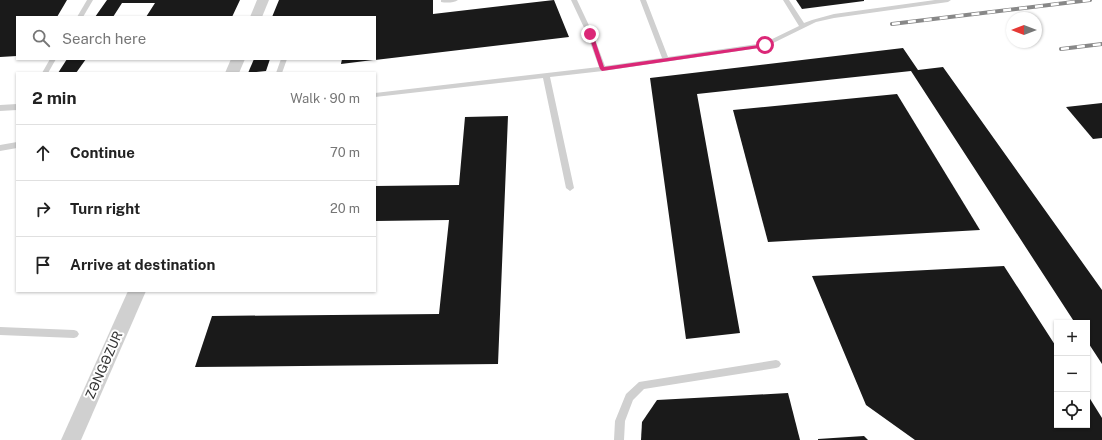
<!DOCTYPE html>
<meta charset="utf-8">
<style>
:root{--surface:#fff;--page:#f2f2f2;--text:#222;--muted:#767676;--line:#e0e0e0}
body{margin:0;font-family:"Public Sans",sans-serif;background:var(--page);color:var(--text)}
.controls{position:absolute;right:12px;bottom:12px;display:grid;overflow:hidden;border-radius:0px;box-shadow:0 1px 3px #0004}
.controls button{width:36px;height:36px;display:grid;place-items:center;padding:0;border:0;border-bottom:1px solid var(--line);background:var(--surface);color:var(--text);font:20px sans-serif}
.compass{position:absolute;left:1006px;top:12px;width:36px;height:36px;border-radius:50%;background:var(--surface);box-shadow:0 1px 3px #0004;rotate:270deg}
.stop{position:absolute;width:12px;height:12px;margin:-9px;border:3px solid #db2777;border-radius:50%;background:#fff}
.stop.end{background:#db2777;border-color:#fff;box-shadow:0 1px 4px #0008}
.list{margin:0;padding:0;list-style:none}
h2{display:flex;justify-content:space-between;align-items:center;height:52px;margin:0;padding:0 16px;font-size:17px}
h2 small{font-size:13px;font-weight:400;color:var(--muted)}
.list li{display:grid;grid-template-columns:26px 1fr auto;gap:12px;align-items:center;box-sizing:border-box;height:56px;padding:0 16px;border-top:1px solid var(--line)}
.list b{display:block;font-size:15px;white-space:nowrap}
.list em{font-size:13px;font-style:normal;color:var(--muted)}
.icon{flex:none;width:22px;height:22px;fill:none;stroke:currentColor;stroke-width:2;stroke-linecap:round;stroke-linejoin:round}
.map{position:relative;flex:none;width:1102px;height:440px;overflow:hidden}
.search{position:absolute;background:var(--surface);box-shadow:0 1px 3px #0004;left:16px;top:16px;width:360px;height:44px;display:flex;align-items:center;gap:10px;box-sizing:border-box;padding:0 14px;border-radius:0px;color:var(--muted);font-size:15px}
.panel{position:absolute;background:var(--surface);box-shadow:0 1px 3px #0004;left:16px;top:72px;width:360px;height:220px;border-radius:0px}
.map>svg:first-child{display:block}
</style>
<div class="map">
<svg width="1102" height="440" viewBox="0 0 1102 440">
<rect width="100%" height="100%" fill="#fff"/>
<g fill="#1a1a1a">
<polygon points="0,0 67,0 57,17 17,17 17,56 0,57"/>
<polygon points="107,0 240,0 232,17 146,17 155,3 122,3 113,17 95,17"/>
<polygon points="279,0 433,0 433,14 554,0 569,37 375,60 375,17 272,17"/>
<polygon points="796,0 864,0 864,1 802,9"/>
<polygon points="903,48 918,70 943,67 1102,290 1102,364 1087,341 1087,323 1075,323 911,71 697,94 740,333 686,339 650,78"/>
<polygon points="67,59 86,59 76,73 58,73"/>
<polygon points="254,59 270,59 266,71 248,73"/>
<polygon points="342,59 373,59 373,60 341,64"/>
<polygon points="897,94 980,230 768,242 733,110"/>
<polygon points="1102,103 1102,138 1093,139 1066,107"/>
<polygon points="508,116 498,364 195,367 212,316 439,314 449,220 375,221 375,186 459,185 465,117"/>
<polygon points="1004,266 1057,348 1057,425 1087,425 1087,394 1102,418 1102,440 915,440 866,405 812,276"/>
<polygon points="788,393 800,440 641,440 642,422 657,400"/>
<polygon points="864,436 868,440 818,440 818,439"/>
</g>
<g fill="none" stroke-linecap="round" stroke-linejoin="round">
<g fill="#d0d0d0" fill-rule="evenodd">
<polygon points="87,0 93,0 83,17 77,17"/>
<path d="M441,0H458C454,3 446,3 441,2Z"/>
<polygon points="571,0 577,0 593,34 605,66 662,58 640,0 646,0 668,57 764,43 799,26 783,0 789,0 804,23 812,20 834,14 935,0 951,0 948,2 834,18 816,22 765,47 603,71 550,77 574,188 570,191 566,188 543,78 375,97 375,93 599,67 587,34"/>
<polygon points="50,59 56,59 48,73 42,73"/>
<polygon points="281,59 287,59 282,73 276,73"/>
<polygon points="17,104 17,110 0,111 0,105"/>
<polygon points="17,142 17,148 0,151 0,145"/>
<polygon points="0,327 74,330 77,331 79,334 77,337 74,338 0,335"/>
<polygon points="776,360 779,361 781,364 779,367 776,368 644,389 633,400 625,421 624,440 614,440 615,421 626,394 639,382"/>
</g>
<g fill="#d0d0d0" fill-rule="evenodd">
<polygon points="257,0 269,0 262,17 250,17"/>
<polygon points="231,59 245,59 239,73 225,73"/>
<polygon points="128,291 146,291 81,440 61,440"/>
</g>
<defs>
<g id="rail">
<polyline points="892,24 1090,0"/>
<polyline points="1061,49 1102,44"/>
</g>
</defs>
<use href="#rail" stroke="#888" stroke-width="4"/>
<use href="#rail" stroke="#fff" stroke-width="2.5" stroke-dasharray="8" stroke-linecap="butt"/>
</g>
<polygon fill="#db2777" points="588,33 593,34 604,67 765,44 768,45 765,47 602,71 600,69"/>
<g text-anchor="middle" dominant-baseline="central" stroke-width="4" stroke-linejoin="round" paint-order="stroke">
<g font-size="13" fill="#333" stroke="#fff">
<text transform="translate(104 365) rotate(-66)">ZƏNGƏZUR</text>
</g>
</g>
</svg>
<div class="controls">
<button>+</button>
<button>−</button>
<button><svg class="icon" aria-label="locate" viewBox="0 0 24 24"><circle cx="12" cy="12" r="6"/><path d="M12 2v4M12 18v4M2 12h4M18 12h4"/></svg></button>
</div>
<svg class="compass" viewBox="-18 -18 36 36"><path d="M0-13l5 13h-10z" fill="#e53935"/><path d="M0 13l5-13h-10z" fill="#767676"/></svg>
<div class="stop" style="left:765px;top:45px"></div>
<div class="stop end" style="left:590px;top:34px"></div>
<div class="search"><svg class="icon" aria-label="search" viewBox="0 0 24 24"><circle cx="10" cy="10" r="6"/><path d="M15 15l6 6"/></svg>Search here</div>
<section class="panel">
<h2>2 min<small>Walk · 90 m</small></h2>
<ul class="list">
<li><svg class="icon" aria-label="ahead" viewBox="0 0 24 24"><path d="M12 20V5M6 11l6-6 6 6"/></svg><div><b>Continue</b></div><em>70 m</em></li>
<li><svg class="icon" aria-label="right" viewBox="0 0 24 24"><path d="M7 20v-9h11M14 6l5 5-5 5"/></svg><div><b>Turn right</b></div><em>20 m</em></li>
<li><svg class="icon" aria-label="arrive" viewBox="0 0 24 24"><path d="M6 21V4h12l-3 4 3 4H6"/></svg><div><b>Arrive at destination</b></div></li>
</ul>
</section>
</div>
